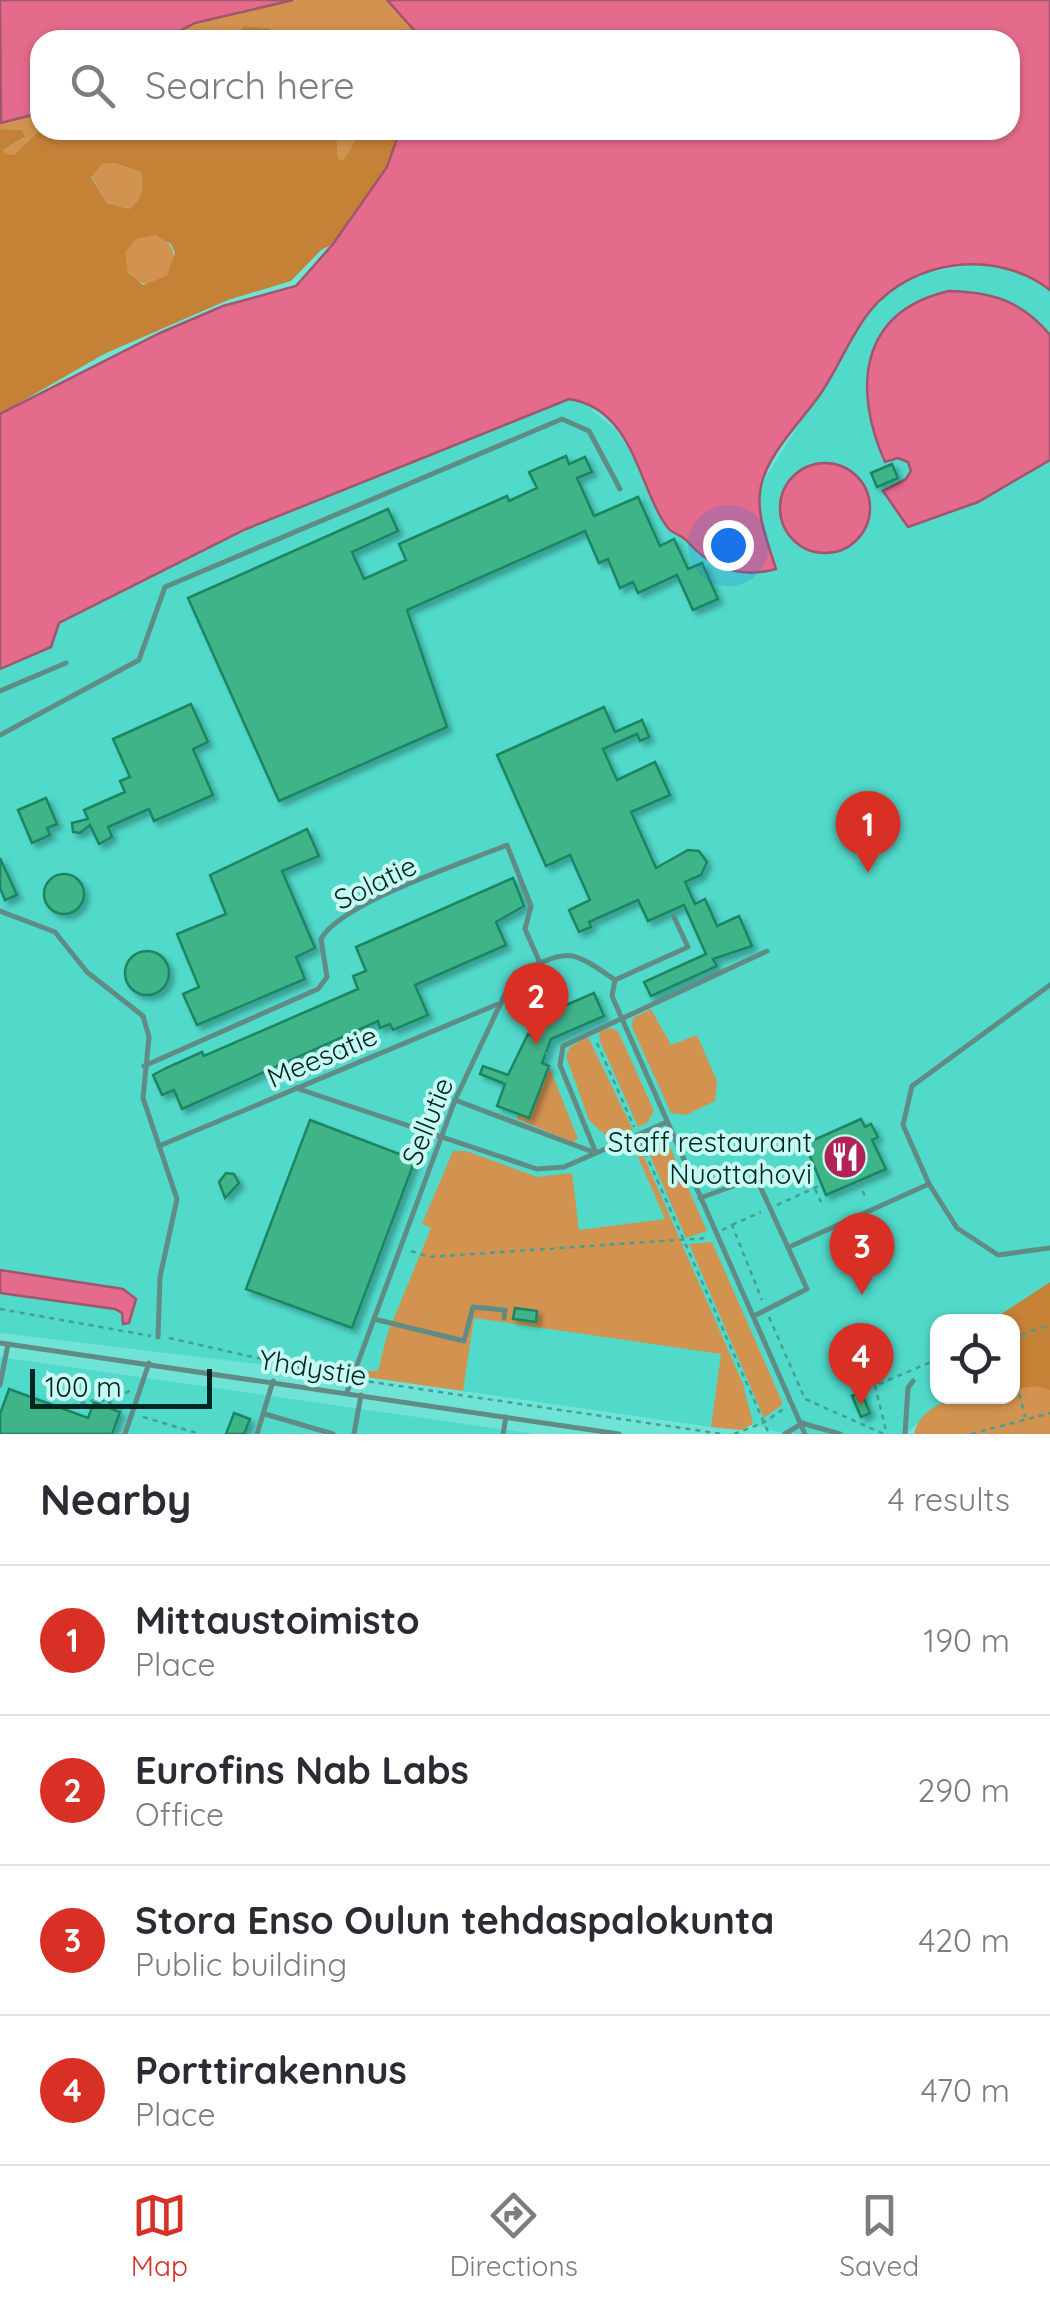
<!DOCTYPE html>
<style>
:root{--surface:#fff;--page:#f7f7f7;--text:#2b2b33;--muted:#7c7c81;--line:#e1e1e2;--accent:#d93025}
body{margin:0;font-family:Quicksand,sans-serif;background:var(--page);color:var(--text)}
.controls{position:absolute;right:30px;bottom:30px;display:grid;overflow:hidden;border-radius:20px;box-shadow:0 2px 8px #0004}
.controls button{width:90px;height:90px;display:grid;place-items:center;padding:0;border:0;border-bottom:2px solid var(--line);background:var(--surface);color:var(--text);font:50px sans-serif}
.scale{position:absolute;left:30px;bottom:25px;width:182px;box-sizing:border-box;padding-left:10px;border:5px solid #002521;border-top:0;font-size:28px;line-height:35px;white-space:nowrap;color:#002521;-webkit-text-stroke:8px #c6faf2;paint-order:stroke}
.you{position:absolute;left:728px;top:545px;width:35px;height:35px;margin:-25px;border:8px solid #fff;border-radius:50%;background:#1a73e8;box-shadow:0 0 0 15px #1a73e833}
.badge{display:grid;place-items:center;width:65px;height:65px;border-radius:50%;background:var(--accent);color:#fff;font-size:32px;font-weight:700}
.pin{position:absolute;translate:-50% -82px;filter:drop-shadow(0 2px 5px #0008)}
.pin::after{content:'';position:absolute;top:52px;width:35px;height:30px;background:inherit;clip-path:polygon(0 0,100% 0,50% 100%)}
.list{margin:0;padding:0;list-style:none}
h2{display:flex;justify-content:space-between;align-items:center;height:130px;margin:0;padding:0 40px;font-size:42px}
h2 small{font-size:32px;font-weight:400;color:var(--muted)}
.list li{display:grid;grid-template-columns:65px 1fr auto;gap:30px;align-items:center;box-sizing:border-box;height:150px;padding:0 40px;border-top:2px solid var(--line)}
.list b{display:block;font-size:38px;white-space:nowrap}
.list p{margin:0;font-size:32px;white-space:nowrap;color:var(--muted)}
.list em{font-size:32px;font-style:normal;color:var(--muted)}
.icon{flex:none;width:55px;height:55px;fill:none;stroke:currentColor;stroke-width:2;stroke-linecap:round;stroke-linejoin:round}
.map{position:relative;flex:none;width:1050px;height:1434px;overflow:hidden}
.search{position:absolute;background:var(--surface);box-shadow:0 2px 8px #0004;left:30px;right:30px;top:30px;height:110px;display:flex;align-items:center;gap:25px;box-sizing:border-box;padding:0 35px;border-radius:30px;color:var(--muted);font-size:38px}
.sheet{height:730px;background:var(--surface)}
nav{display:flex;justify-content:space-around;align-items:center;box-sizing:border-box;height:140px;border-top:2px solid var(--line);background:var(--surface);font-size:28px;color:var(--muted)}
nav a{display:grid;justify-items:center;gap:5px}
nav .on{color:var(--accent)}
.map>svg:first-child{display:block}
</style>
<div class="map">
<svg width="1050" height="1434" viewBox="0 0 1050 1434">
<defs>
<filter id="shadow"><feDropShadow dx="4.5" dy="4.5" stdDeviation="2.5" flood-color="#0004"/></filter>
</defs>
<rect width="100%" height="100%" fill="#6fe4d6"/>
<g fill="#51d9ca">
<polygon points="976,264 1014,270 1050,290 1050,1300 1001,1321 938,1322 938,1396 953,1397 904,1434 784,1434 753,1424 741,1430 711,1427 366,1377 0,1333 0,669 50,647 59,623 183,557 569,399 584,403 616,430 687,540 719,567 743,573 775,569 760,511 761,485 867,315 890,291 916,275"/>
<polygon points="0,1357 535,1434 0,1434"/>
</g>
<g fill="#d29351">
<polygon points="293,0 387,0 423,40 281,40 269,28 244,26 230,40 162,40 195,23"/>
<polygon points="40,113 40,130 14,155 5,155 3,150 24,138 22,130 0,129 0,123"/>
<polygon points="336,130 362,130 344,161 338,160"/>
<path d="M115,163L140,172C145,187 142,199 129,209L107,203L91,176L102,164Z"/>
<circle cx="149" cy="259" r="25"/>
<polygon points="651,1009 671,1045 697,1035 717,1081 715,1101 686,1115 671,1113 632,1027 633,1018"/>
<polygon points="610,1028 618,1031 654,1111 647,1123 638,1127 600,1041 599,1032"/>
<polygon points="588,1037 633,1130 604,1134 589,1120 566,1056 570,1047"/>
<polygon points="549,1066 578,1139 573,1142 517,1119 518,1114 529,1118"/>
<polygon points="657,1135 668,1143 707,1231 686,1238 642,1137"/>
<polygon points="637,1141 743,1384 753,1424 741,1430 711,1427 721,1354 474,1318 463,1391 366,1377 369,1371 378,1371 387,1335 431,1228 422,1224 453,1151 466,1151 537,1177 572,1173 579,1230 665,1219 632,1143"/>
<polygon points="712,1242 783,1404 764,1418 689,1244"/>
<path d="M1050,1364V1434H914C925,1392 979,1397 1012,1396L1013,1373Z"/>
</g>
<g fill="#c58136" fill-rule="evenodd">
<polygon points="244,26 269,28 281,40 230,40"/>
<path d="M0,129L22,130L25,137L3,150L5,154L14,155L40,130H336L338,159L343,161L362,130H400L387,167L333,244L321,250L291,281L228,300L104,354L0,414ZM115,163L140,172C145,187 142,199 129,209L107,203L91,177L102,164ZM156,235L171,244L175,253L167,276L143,285L128,273L125,253L135,239Z"/>
<polygon points="1050,1282 1050,1390 1036,1386 1014,1389 1012,1322 1000,1321 1000,1315"/>
</g>
<g fill="#e46b8c" stroke="#a0566c" stroke-width="2.5">
<polygon points="0,0 293,0 195,23 162,40 40,40 40,113 1,123"/>
<path d="M387,0H1050V290C997,249 913,258 870,311C850,336 838,369 819,396C801,421 767,455 761,486C755,513 768,543 776,569C740,579 710,567 687,541C682,535 673,534 668,528C638,489 635,409 569,399L244,530L59,623L51,647L0,669V414L160,333L223,306L296,286L333,244L387,167L400,130H1010V40H423Z"/>
<path d="M949,291C992,292 1022,301 1050,335V460L978,502L908,527L883,491L906,479L911,471L908,462L898,458L885,462C853,390 858,312 949,291Z"/>
<circle cx="825" cy="508" r="45"/>
<polygon points="0,1270 123,1289 136,1299 129,1323 123,1324 122,1313 115,1309 0,1293"/>
</g>
<g fill="#40b489" stroke="#1a8662" stroke-width="2.5" filter="url(#shadow)">
<polygon points="566,456 569,464 585,457 592,472 577,478 594,516 638,497 660,546 674,539 688,569 702,563 718,599 693,610 677,575 638,593 633,582 620,588 608,559 599,563 585,531 407,610 447,727 279,801 188,598 388,509 398,531 352,552 364,579 406,560 399,544 507,496 509,501 537,488 529,472"/>
<polygon points="892,464 898,478 877,487 871,473"/>
<polygon points="191,704 208,742 193,749 213,795 154,821 149,809 108,827 112,837 99,844 90,825 80,833 73,832 72,823 88,819 84,810 125,792 120,781 130,777 113,739"/>
<polygon points="604,707 615,732 642,720 649,737 640,741 637,734 603,749 617,780 655,762 670,795 631,812 656,868 688,850 699,851 707,862 701,875 685,882 695,904 705,899 717,926 739,916 752,946 713,959 717,966 651,996 644,982 706,954 684,905 648,921 638,900 589,922 591,927 579,932 569,910 590,900 570,855 546,866 497,755"/>
<polygon points="46,798 57,824 47,828 50,835 32,843 18,810"/>
<polygon points="307,829 319,856 282,871 315,948 296,957 305,979 197,1025 183,994 199,987 177,934 226,914 210,875"/>
<polygon points="0,858 17,895 5,900 0,888"/>
<circle cx="64" cy="894" r="20"/>
<polygon points="513,878 524,906 496,922 506,945 415,985 428,1015 393,1030 390,1024 380,1028 378,1021 182,1109 174,1090 162,1095 153,1075 166,1068 202,1052 204,1056 358,989 353,976 366,971 356,947"/>
<circle cx="147" cy="973" r="22"/>
<polygon points="534,974 550,1012 594,993 604,1016 551,1039 542,1063 549,1066 529,1118 497,1106 505,1084 480,1074 483,1066 508,1075 528,1034 532,1036 540,1028 519,981"/>
<polygon points="861,1119 865,1127 871,1124 878,1137 872,1140 886,1169 826,1195 805,1144"/>
<polygon points="310,1120 415,1160 352,1328 246,1289"/>
<polygon points="226,1173 234,1174 239,1183 225,1198 219,1182"/>
<polygon points="515,1308 537,1311 536,1322 513,1319"/>
<polygon points="9,1389 88,1418 94,1402 120,1412 112,1434 0,1434 0,1414"/>
<polygon points="861,1392 870,1413 861,1417 852,1396"/>
<polygon points="234,1413 250,1419 244,1434 226,1434"/>
</g>
<g fill="none" stroke-linecap="round" stroke-linejoin="round">
<g stroke="#479f94" stroke-width="2.5" stroke-dasharray="5 5" stroke-linecap="butt">
<polyline points="597,1043 634,1127"/>
<polyline points="545,1053 553,1056"/>
<polyline points="641,1143 769,1434"/>
<polyline points="858,1182 867,1200"/>
<polyline points="815,1189 821,1202"/>
<polyline points="777,1205 821,1185"/>
<polyline points="732,1225 761,1212"/>
<polyline points="722,1230 732,1225 762,1300"/>
<polyline points="411,1251 429,1257 706,1238"/>
<polyline points="0,1309 151,1336"/>
<polyline points="769,1317 805,1399 884,1434"/>
<polyline points="169,1338 341,1377"/>
<polyline points="1012,1338 1050,1325"/>
<polyline points="1012,1365 1025,1417"/>
<polyline points="870,1366 887,1434"/>
<polyline points="359,1380 722,1434"/>
<polyline points="879,1384 938,1359"/>
<polyline points="108,1403 131,1390"/>
<polyline points="61,1408 99,1399 126,1411"/>
<polyline points="143,1417 197,1433"/>
<polyline points="734,1434 763,1423 785,1408"/>
<polyline points="971,1434 1050,1413"/>
</g>
<g stroke="#608c85" stroke-width="5">
<polyline points="0,691 66,663"/>
<polyline points="0,735 139,660 165,587 562,419 589,431 620,489"/>
<polyline points="0,911 55,932 87,972 143,1016 149,1037 143,1098 177,1199 160,1277 158,1337"/>
<polyline points="674,917 688,947 615,980 612,996 805,1434"/>
<path d="M144,1066L318,989L327,977L321,939C340,903 466,862 507,845L531,906L525,929L540,963"/>
<polyline points="296,1088 537,1169 564,1167 667,1122"/>
<polyline points="455,1100 593,1152"/>
<polyline points="159,1146 498,1004"/>
<polyline points="596,1153 560,1065 563,1046 767,951"/>
<polyline points="929,1184 903,1125 912,1086 1050,985"/>
<polyline points="700,1198 744,1182 759,1184 807,1289 754,1316"/>
<polyline points="789,1247 929,1184 957,1228 998,1255 1050,1248"/>
<polyline points="374,1319 464,1341 473,1307 505,1310 504,1318"/>
<polyline points="0,1343 619,1434"/>
<polyline points="0,1385 8,1344"/>
<path d="M347,1392L455,1100L515,973C570,952 565,945 615,980"/>
<polyline points="265,1414 333,1434"/>
<polyline points="805,1424 840,1434"/>
<polyline points="125,1434 149,1363"/>
<polyline points="257,1434 273,1381"/>
<polyline points="354,1434 361,1395"/>
<polyline points="503,1434 506,1417"/>
<polyline points="785,1434 803,1423"/>
<polyline points="905,1434 908,1388 913,1381"/>
</g>
</g>
<defs>
<symbol id="restaurant-disc" viewBox="-11 -11 22 22"><circle r="9.5" fill="#b12257" stroke="#c6faf2"/><path d="M-5-6h1v4h1v-4h1v4h1v-4h1v5L-1.5 .5V6h-2V.5L-5-1ZM5-6V6H3V1.5H1.5Q1.5-4 5-6Z" fill="#fff"/></symbol>
</defs>
<g fill-rule="evenodd">
<use href="#restaurant-disc" x="820" y="1132" width="50" height="50"/>
</g>
<g text-anchor="middle" dominant-baseline="central" stroke-width="8" stroke-linejoin="round" paint-order="stroke">
<g font-size="28" fill="#002521" stroke="#c6faf2">
<text transform="translate(375 882) rotate(-26)">Solatie</text>
<text transform="translate(322 1056) rotate(-23)">Meesatie</text>
<text transform="translate(427 1121) rotate(-68)">Sellutie</text>
<text transform="translate(313 1367) rotate(9)">Yhdystie</text>
</g>
<g font-size="28" fill="#002521" stroke="#c6faf2" text-anchor="end">
<text x="812" y="1141">Staff restaurant<tspan x="812" dy="32">Nuottahovi</tspan></text>
</g>
</g>
</svg>
<div class="controls">
<button><svg class="icon" aria-label="locate" viewBox="0 0 24 24"><circle cx="12" cy="12" r="6"/><path d="M12 2v4M12 18v4M2 12h4M18 12h4"/></svg></button>
</div>
<div class="scale">100 m</div>
<div class="you"></div>
<div class="pin badge" style="left:868px;top:873px">1</div>
<div class="pin badge" style="left:536px;top:1045px">2</div>
<div class="pin badge" style="left:862px;top:1295px">3</div>
<div class="pin badge" style="left:861px;top:1405px">4</div>
<div class="search"><svg class="icon" aria-label="search" viewBox="0 0 24 24"><circle cx="10" cy="10" r="6"/><path d="M15 15l6 6"/></svg>Search here</div>
</div>
<section class="sheet">
<h2>Nearby<small>4 results</small></h2>
<ul class="list">
<li><span class="badge">1</span><div><b>Mittaustoimisto</b><p>Place</p></div><em>190 m</em></li>
<li><span class="badge">2</span><div><b>Eurofins Nab Labs</b><p>Office</p></div><em>290 m</em></li>
<li><span class="badge">3</span><div><b>Stora Enso Oulun tehdaspalokunta</b><p>Public building</p></div><em>420 m</em></li>
<li><span class="badge">4</span><div><b>Porttirakennus</b><p>Place</p></div><em>470 m</em></li>
</ul>
</section>
<nav>
<a class="on"><svg class="icon" aria-label="map" viewBox="0 0 24 24"><path d="M3 6l6-2 6 2 6-2v14l-6 2-6-2-6 2zM9 4v14M15 6v14"/></svg>Map</a>
<a><svg class="icon" aria-label="directions" viewBox="0 0 24 24"><path d="M12 3l9 9-9 9-9-9zM9 14v-3h6M13 9l2 2-2 2"/></svg>Directions</a>
<a><svg class="icon" aria-label="saved" viewBox="0 0 24 24"><path d="M7 4h10v16l-5-4-5 4z"/></svg>Saved</a>
</nav>
